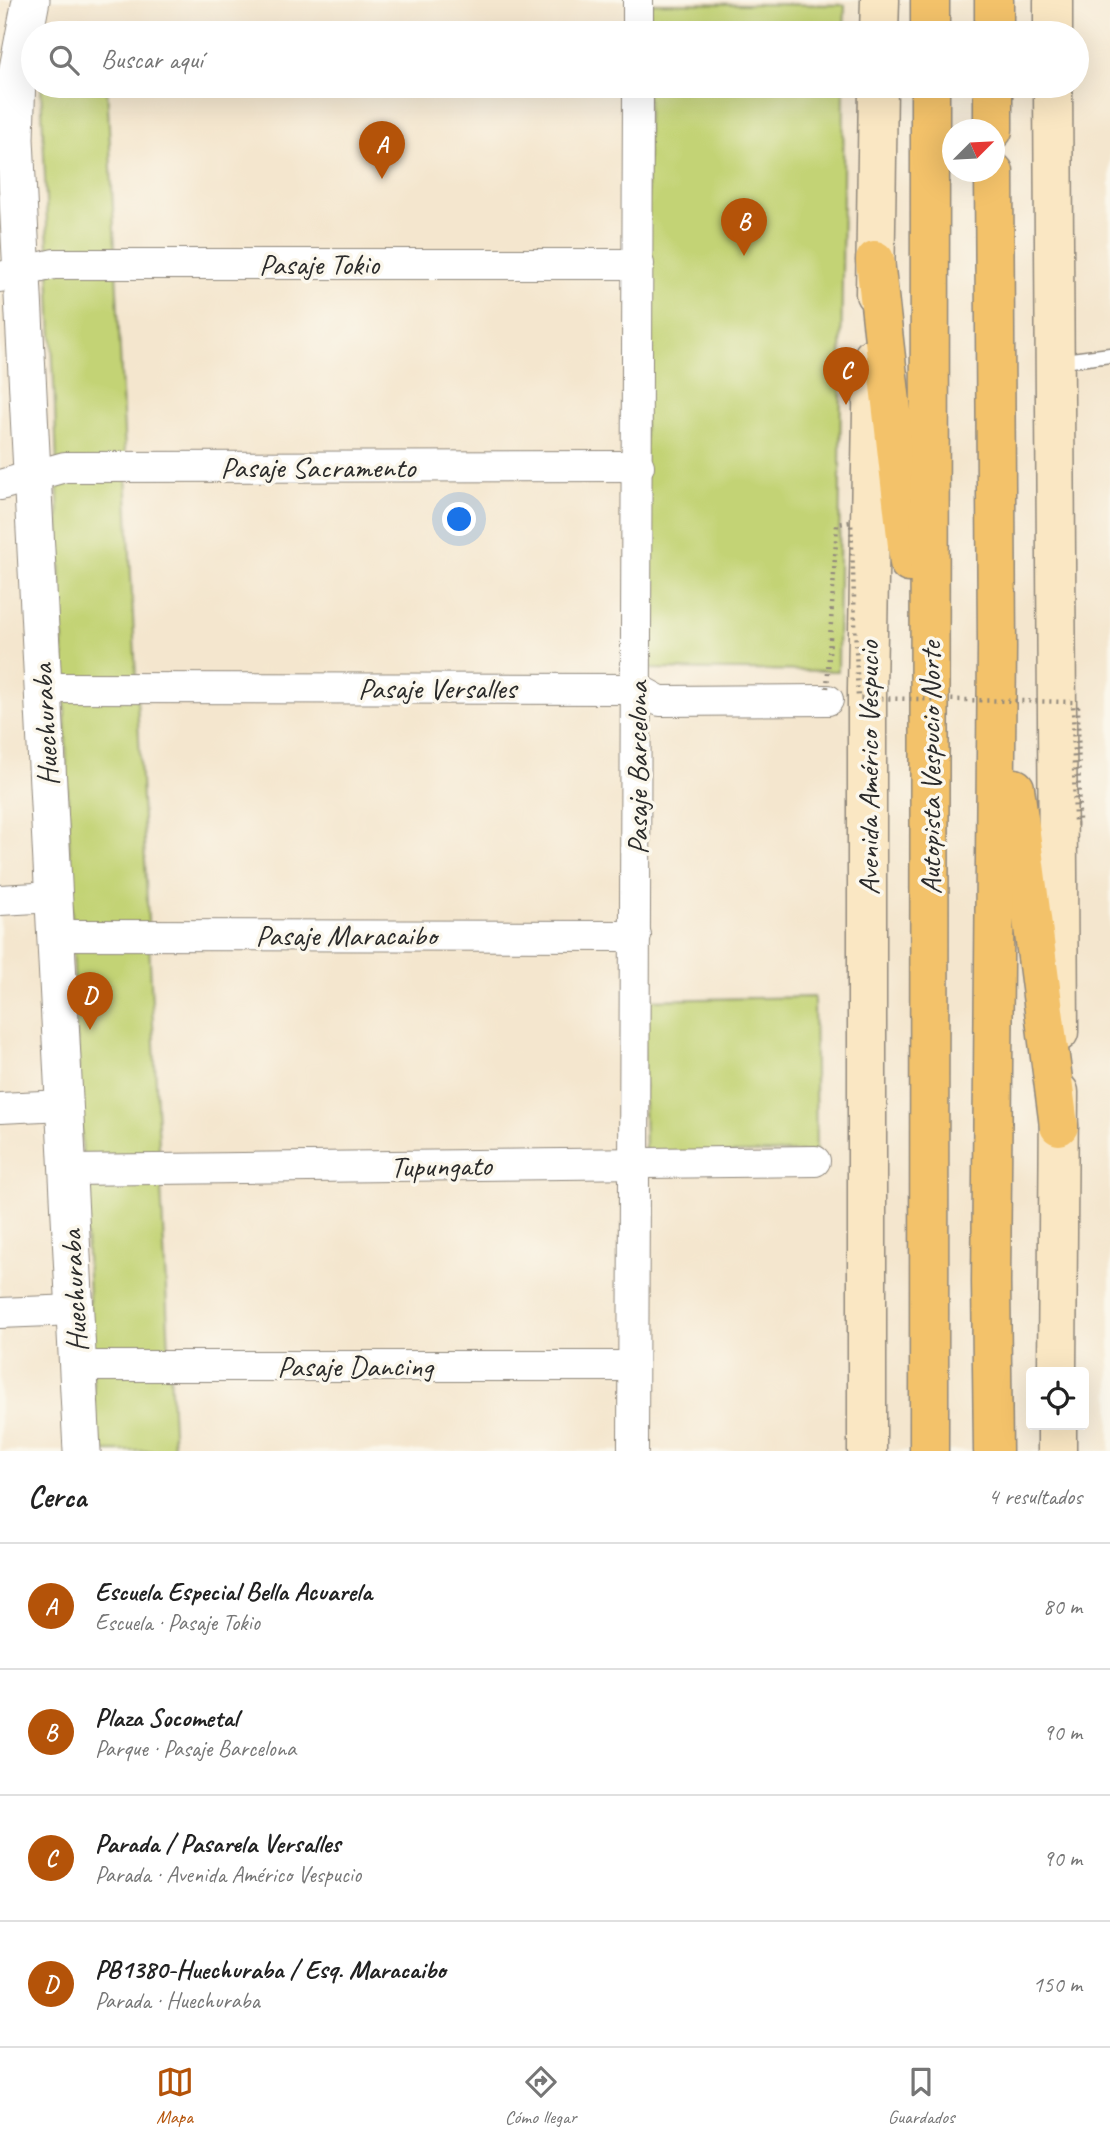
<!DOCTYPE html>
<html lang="es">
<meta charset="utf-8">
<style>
:root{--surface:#fff;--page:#f6f6f6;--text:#222;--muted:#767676;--line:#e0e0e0;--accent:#b45309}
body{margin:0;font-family:Caveat,sans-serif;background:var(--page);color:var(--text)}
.controls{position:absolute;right:21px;bottom:21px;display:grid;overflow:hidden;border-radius:7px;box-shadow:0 7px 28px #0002}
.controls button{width:63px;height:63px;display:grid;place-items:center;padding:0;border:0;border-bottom:2px solid var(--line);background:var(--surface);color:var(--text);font:35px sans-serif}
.compass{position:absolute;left:942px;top:119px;width:63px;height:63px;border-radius:50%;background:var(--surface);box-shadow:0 7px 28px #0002;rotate:66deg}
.you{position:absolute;left:460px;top:520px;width:24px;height:24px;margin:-18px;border:5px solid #fff;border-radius:50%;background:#1a73e8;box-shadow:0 0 0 10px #1a73e833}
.badge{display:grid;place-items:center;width:46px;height:46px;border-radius:50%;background:var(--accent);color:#fff;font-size:23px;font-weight:700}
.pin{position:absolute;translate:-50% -58px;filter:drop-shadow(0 2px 4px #0008)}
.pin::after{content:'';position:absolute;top:37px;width:24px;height:21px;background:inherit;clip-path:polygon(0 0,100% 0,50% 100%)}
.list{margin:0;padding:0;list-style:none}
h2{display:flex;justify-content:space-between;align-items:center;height:91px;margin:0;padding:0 28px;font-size:30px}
h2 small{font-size:23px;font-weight:400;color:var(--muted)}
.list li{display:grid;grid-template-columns:46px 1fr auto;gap:21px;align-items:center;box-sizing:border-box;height:126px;padding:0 28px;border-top:2px solid var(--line)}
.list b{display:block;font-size:26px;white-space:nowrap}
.list p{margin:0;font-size:23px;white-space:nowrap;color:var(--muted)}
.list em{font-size:23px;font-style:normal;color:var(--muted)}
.icon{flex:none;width:38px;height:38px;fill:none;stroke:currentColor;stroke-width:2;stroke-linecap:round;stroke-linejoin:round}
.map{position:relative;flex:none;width:1110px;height:1451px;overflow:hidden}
.search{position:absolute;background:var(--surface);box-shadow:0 7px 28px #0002;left:21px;right:21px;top:21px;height:77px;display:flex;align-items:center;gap:18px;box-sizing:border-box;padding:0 24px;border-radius:38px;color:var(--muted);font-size:26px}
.sheet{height:595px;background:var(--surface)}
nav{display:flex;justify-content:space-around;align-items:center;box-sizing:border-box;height:98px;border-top:2px solid var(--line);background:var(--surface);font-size:19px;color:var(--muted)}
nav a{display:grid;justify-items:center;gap:4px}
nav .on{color:var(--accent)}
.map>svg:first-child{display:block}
</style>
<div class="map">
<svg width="1110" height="1451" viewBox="0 0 1110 1451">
<rect width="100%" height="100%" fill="#fbf7ec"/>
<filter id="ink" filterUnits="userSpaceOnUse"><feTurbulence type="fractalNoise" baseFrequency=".0143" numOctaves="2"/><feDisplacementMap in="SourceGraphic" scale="14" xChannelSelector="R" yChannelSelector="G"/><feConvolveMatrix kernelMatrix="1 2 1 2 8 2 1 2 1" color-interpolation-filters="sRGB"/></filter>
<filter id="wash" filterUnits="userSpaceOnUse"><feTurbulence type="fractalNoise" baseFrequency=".00686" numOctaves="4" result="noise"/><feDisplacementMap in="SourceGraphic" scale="28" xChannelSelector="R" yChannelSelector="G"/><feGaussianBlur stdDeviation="1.57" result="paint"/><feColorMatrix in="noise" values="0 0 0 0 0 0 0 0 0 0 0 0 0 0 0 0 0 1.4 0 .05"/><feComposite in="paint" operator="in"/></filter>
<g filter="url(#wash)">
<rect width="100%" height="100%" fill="#f4e6ce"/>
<g fill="#c3d375" stroke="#777f50" stroke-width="2">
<polygon points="649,3 845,5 844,33 649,33"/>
<polygon points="41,86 107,86 174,1451 96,1451 72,928 55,407"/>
<polygon points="648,86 844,86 838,671 642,669"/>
<polygon points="814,997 816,1152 645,1154 642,1000"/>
</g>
</g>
<g filter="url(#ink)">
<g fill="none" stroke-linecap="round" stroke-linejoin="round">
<defs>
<polyline id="service" points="1056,362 1110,355"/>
<g id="minor">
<polyline points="638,33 638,0"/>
<polyline points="0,277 54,264 639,264"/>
<polyline points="0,485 65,467 639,466"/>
<polyline points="43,688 638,689 660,701 828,700"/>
<polyline points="0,900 54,897"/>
<polyline points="56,935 636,936"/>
<polyline points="0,1108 64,1105"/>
<polyline points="68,1170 815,1161"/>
<polyline points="0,1313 75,1310"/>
<polyline points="78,1366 633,1366"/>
<polyline points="633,1451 638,86"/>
</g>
<polyline id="tertiary" points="31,0 17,74 15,139 82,1451"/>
<g id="secondary">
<polyline points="1053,0 1053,33"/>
<polyline points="879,33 880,0"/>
<polyline points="1053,86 1059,1032"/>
<polyline points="875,294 878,86"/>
<polyline points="1057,1372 1059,1092"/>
<polyline points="867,1451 867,689 873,357"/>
<polyline points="1057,1451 1057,1425"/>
</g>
<g id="motorway">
<polyline points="930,0 930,33"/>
<polyline points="994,33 994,0"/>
<polyline points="993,86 993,130"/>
<polyline points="875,260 909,563"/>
<polyline points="1015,788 1059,1126"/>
<polyline points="929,1451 930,86"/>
<polyline points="993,1451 991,1282 997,647 994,172"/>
</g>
</defs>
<use href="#service" stroke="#90887c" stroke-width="17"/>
<use href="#minor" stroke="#90887c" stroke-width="32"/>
<use href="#tertiary" stroke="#90887c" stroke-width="39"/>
<use href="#secondary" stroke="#90887c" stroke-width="41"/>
<use href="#motorway" stroke="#90887c" stroke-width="41"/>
<use href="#service" stroke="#fff" stroke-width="14"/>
<use href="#minor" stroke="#fff" stroke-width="30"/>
<use href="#tertiary" stroke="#fff" stroke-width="37"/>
<use href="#secondary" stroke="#fae7c3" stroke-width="38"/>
<use href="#motorway" stroke="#f3c26a" stroke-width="38"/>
<polyline stroke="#90887c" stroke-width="4.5" stroke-dasharray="2 5" stroke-linecap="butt" points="827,688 837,524 851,522 858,698 1073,702 1075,824 1079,824 1078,702"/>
</g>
</g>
<g text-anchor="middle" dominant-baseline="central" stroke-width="7" stroke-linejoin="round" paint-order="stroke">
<g font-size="30" fill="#2b2b2b" stroke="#fbf7ec">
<text x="319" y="264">Pasaje Tokio</text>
<text x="318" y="467">Pasaje Sacramento</text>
<text x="437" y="688">Pasaje Versalles</text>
<text transform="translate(45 725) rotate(-93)">Huechuraba</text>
<text transform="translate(637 768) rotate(-90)">Pasaje Barcelona</text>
<text transform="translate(868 768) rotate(-90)">Avenida Américo Vespucio</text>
<text transform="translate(930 768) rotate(-90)">Autopista Vespucio Norte</text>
<text x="346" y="935">Pasaje Maracaibo</text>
<text transform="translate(441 1166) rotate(-1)">Tupungato</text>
<text transform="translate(74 1291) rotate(-93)">Huechuraba</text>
<text x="355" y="1366">Pasaje Dancing</text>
</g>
</g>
</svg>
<div class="controls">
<button><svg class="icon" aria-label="locate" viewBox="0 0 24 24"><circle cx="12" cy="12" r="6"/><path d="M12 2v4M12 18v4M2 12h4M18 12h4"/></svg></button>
</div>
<svg class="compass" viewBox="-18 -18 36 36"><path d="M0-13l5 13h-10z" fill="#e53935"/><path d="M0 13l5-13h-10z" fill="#767676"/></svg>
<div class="you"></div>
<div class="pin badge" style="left:382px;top:179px">A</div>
<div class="pin badge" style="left:744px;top:256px">B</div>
<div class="pin badge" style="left:846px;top:405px">C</div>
<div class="pin badge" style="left:90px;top:1030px">D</div>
<div class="search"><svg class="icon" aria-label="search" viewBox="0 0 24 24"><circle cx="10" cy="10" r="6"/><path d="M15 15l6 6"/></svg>Buscar aquí</div>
</div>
<section class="sheet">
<h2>Cerca<small>4 resultados</small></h2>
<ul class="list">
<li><span class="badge">A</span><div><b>Escuela Especial Bella Acuarela</b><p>Escuela · Pasaje Tokio</p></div><em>80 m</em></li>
<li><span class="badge">B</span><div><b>Plaza Socometal</b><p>Parque · Pasaje Barcelona</p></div><em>90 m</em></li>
<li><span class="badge">C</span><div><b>Parada / Pasarela Versalles</b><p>Parada · Avenida Américo Vespucio</p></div><em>90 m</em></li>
<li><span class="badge">D</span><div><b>PB1380-Huechuraba / Esq. Maracaibo</b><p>Parada · Huechuraba</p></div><em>150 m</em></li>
</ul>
</section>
<nav>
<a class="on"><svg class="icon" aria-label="map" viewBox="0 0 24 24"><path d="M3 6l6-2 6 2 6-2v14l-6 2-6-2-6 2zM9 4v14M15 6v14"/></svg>Mapa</a>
<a><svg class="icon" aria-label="directions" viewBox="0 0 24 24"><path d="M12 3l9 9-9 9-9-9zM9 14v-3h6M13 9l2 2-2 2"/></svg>Cómo llegar</a>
<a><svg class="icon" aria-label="saved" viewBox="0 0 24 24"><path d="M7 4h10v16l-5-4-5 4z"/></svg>Guardados</a>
</nav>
